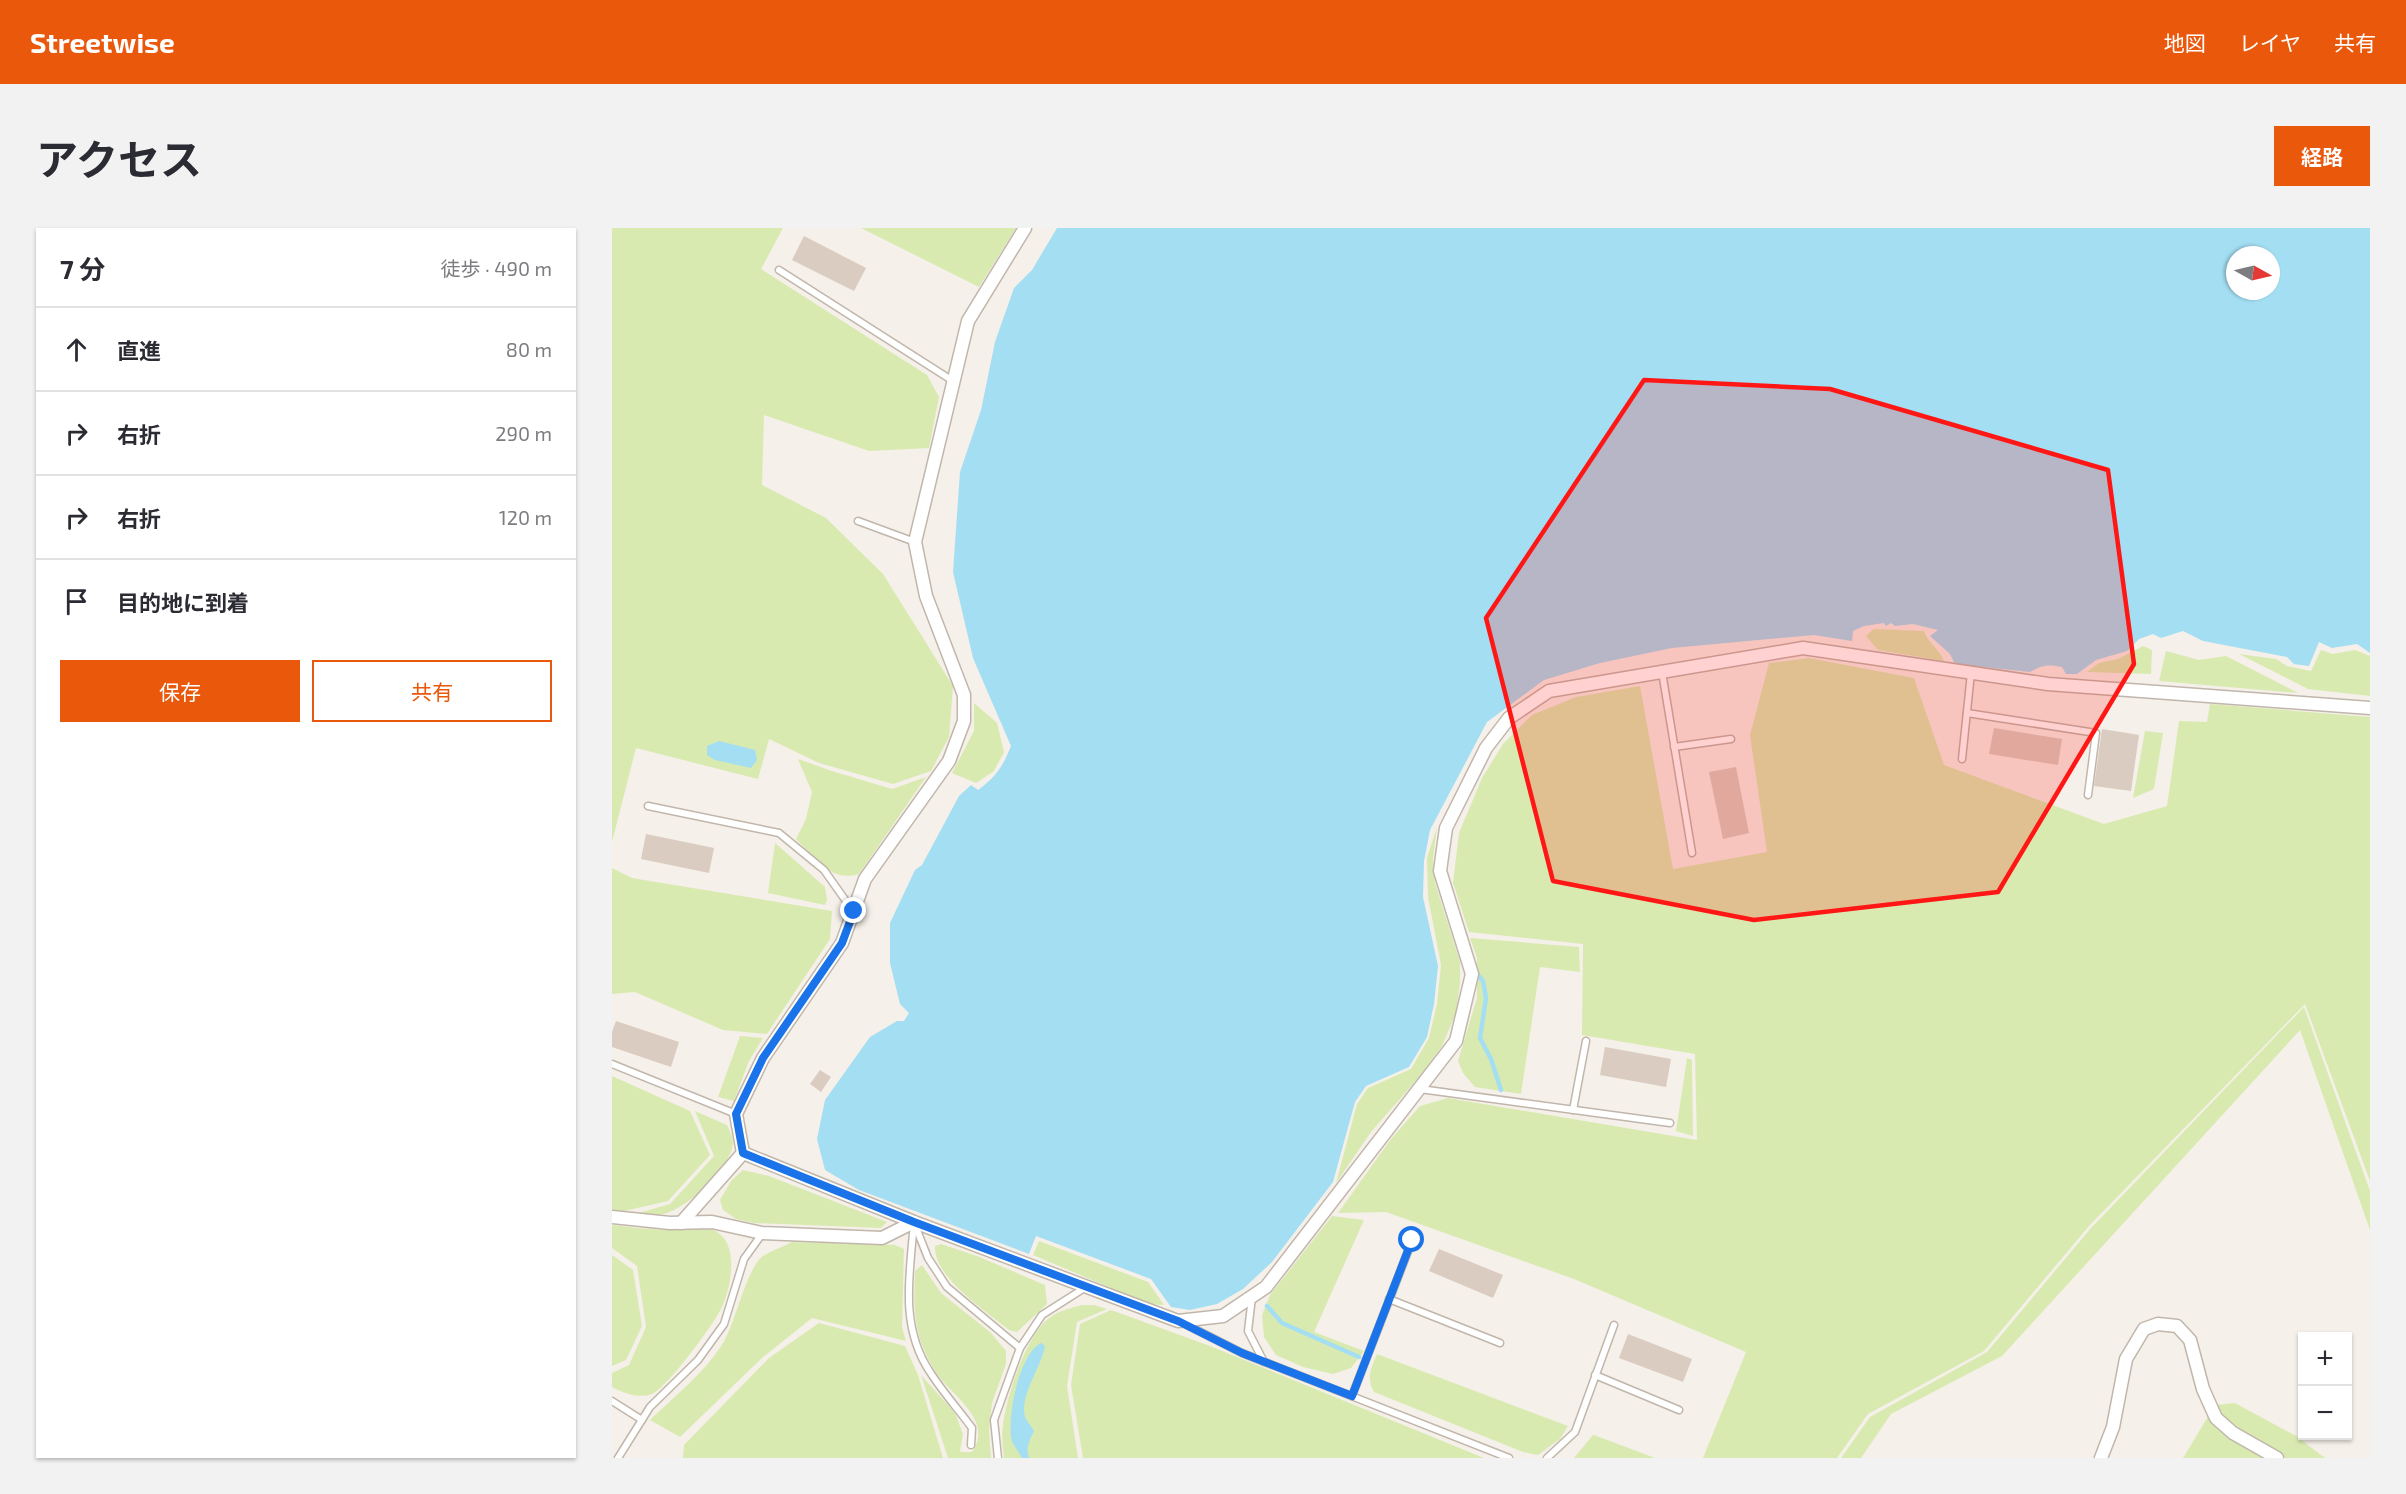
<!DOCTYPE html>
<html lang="ja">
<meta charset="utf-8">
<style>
:root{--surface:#fff;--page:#f2f2f3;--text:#2b2b33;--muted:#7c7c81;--line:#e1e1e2;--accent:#ea580c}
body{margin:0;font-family:"Exo 2","Noto Sans JP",sans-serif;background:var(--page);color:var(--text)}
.controls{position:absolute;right:18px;bottom:18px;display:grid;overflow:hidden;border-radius:0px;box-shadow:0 2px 4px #0004}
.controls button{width:54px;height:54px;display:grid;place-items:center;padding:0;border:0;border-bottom:2px solid var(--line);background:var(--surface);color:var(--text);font:30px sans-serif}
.compass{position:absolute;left:1614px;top:18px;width:54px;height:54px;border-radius:50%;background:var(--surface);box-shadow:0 2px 4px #0004;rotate:98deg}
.stop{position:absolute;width:18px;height:18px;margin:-14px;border:4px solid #1a73e8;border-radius:50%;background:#fff}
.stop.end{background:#1a73e8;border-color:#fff;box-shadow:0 2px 6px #0008}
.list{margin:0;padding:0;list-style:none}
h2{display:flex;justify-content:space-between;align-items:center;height:78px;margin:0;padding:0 24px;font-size:26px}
h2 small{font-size:20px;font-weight:400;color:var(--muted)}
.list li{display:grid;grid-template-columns:39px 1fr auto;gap:18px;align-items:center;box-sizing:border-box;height:84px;padding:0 24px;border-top:2px solid var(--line)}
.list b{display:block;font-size:22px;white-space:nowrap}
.list em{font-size:20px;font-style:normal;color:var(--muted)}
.actions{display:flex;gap:12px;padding:18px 24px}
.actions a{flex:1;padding:14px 0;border:2px solid var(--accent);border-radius:0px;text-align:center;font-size:21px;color:var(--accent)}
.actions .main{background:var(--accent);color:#fff}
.icon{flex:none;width:33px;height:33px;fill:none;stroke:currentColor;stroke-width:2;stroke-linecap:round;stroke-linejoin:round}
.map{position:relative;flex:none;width:1758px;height:1230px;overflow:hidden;border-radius:0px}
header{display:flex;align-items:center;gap:36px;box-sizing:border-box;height:84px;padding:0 30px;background:var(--accent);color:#fff}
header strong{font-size:28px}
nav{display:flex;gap:33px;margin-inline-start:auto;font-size:21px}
.intro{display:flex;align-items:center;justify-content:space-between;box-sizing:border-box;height:144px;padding:0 36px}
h1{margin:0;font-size:42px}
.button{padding:15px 27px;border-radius:0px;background:var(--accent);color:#fff;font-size:21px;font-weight:700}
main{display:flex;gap:36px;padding:0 36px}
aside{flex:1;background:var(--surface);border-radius:0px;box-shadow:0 2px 4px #0004}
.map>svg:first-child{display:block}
</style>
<header>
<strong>Streetwise</strong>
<nav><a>地図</a><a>レイヤ</a><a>共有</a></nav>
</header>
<div class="intro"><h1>アクセス</h1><a class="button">経路</a></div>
<main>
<aside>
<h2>7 分<small>徒歩 · 490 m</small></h2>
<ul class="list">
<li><svg class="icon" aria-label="ahead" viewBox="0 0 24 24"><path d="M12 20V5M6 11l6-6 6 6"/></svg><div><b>直進</b></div><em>80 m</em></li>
<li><svg class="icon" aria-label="right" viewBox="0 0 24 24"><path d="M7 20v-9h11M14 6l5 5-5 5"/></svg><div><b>右折</b></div><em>290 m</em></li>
<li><svg class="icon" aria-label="right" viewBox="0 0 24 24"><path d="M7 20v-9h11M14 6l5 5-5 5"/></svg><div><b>右折</b></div><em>120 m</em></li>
<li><svg class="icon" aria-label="arrive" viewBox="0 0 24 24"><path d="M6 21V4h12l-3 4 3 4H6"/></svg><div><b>目的地に到着</b></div></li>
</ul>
<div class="actions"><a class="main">保存</a><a>共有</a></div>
</aside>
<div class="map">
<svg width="1758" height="1230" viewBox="0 0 1758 1230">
<rect width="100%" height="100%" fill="#f5f0e9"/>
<g fill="#d9eab1">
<polygon points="0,0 171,0 149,41 315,147 327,169 317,220 257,223 152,187 150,257 214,290 271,346 341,458 337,509 319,543 281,556 207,535 157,511 146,551 24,520 0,614"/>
<polygon points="249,0 404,0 367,59"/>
<path d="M1262,401L1312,403C1316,416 1327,420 1332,433L1266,422L1254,408Z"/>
<polygon points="1531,418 1540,422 1539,446 1475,444 1487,435 1506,431"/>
<polygon points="1709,422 1720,426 1743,422 1758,428 1758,468 1696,461 1627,426 1664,431 1675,438 1699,443"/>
<polygon points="1554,423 1587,432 1614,428 1686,465 1547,453"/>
<polygon points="1197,430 1302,450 1332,537 1492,596 1555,578 1567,493 1595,494 1598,476 1758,489 1758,953 1693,776 1477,998 1372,1123 1256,1186 1225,1230 1091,1230 1134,1124 962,1051 774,984 726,985 779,911 808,878 836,870 1085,912 1083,826 970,807 971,716 857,704 841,655 847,605 870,550 891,516 920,487 964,469 1028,458 1061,641 1155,624 1138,507 1157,435"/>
<polygon points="362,475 385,495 392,524 382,543 364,555 340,545 362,503"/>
<polygon points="1533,503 1551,505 1542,561 1521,570"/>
<path d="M186,531L220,543L280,561L314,549L247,646C219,655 202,629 184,611L194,591L200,564Z"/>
<polygon points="825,599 821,631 823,655 848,734 848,755 844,785 830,818 809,847 759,904 724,955 745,876 756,860 799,841 817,810 825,776 829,737 816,669 815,630"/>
<polygon points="163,615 213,659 215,672 213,677 156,665"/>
<polygon points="0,640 20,650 220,683 218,711 155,806 111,802 23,764 0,766"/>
<polygon points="858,710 967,719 968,744 928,739 909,866 863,859 851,845 846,833 865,770 865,730"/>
<polygon points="1692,779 1758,963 1758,1002 1688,802 1390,1128 1279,1186 1249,1230 1229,1230 1258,1189 1375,1124 1479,1000"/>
<polygon points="128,808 151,810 137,833 122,873 106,869"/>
<polygon points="1075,830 1080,832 1081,908 1064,903"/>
<polygon points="0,848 78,883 98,927 56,973 8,984 0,983"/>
<path d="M83,883L115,897C117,902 121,909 121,915C120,938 74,982 51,986C43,988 32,986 23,986L58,976L102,928Z"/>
<polygon points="131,942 157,948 275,994 269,1000 142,995 124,991 111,982 108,972 119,953"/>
<polygon points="720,988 752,992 702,1104 752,1123 739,1140 721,1146 691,1139 664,1127 652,1109 650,1087 658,1067"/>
<path d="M0,997C17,999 34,1001 50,1002C66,1003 85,997 101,1002C129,1013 119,1061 109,1081C101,1097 55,1160 40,1166C27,1171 11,1165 0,1159V1145L17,1137L34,1099L25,1038L0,1020Z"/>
<polygon points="427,1013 536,1054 552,1077 537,1076 421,1027"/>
<path d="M180,1014L283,1017L292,1021L290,1099L294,1113L200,1090L150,1130L68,1209L38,1192C63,1168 93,1144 111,1115C124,1094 134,1041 151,1028C160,1022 171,1019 180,1014Z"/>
<path d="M329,1016L365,1028L433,1057L435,1076L405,1104L397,1102C375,1084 321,1049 323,1018Z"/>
<polygon points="0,1027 21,1042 30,1098 14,1132 0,1138"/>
<path d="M310,1037L329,1065L379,1105L394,1123V1136L380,1175L377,1202L379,1230H336L309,1147L343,1185L351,1206L348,1224H360C381,1194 344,1170 328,1150C321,1141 314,1127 310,1117C301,1093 302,1068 303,1043Z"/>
<path d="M470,1077H482L495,1081L465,1094L455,1158L466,1230H392C391,1219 389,1208 391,1197C394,1170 414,1108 436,1091C445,1083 459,1080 470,1077Z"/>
<polygon points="499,1082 598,1118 872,1230 471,1230 459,1157 468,1096"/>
<polygon points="207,1095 293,1118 306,1147 331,1230 71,1230 72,1217 157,1130"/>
<path d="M765,1126L956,1198L948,1211L926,1227L911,1224L762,1164C754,1150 759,1140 765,1126Z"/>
<polygon points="1623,1175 1684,1208 1713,1230 1571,1230 1603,1177"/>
<polygon points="981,1207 982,1207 1043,1230 962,1230"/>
</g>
<g fill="#a4def3" fill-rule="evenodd">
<path d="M445,0H1758V425L1745,416L1720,420L1707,414L1697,438L1682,436L1675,429L1591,413L1571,403L1549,410L1541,406L1527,411L1515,423L1484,432L1465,446H1454L1450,439C1436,436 1430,437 1418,444L1343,436L1338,426L1318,408L1326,402L1301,396L1283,398L1279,395L1274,398L1272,395L1252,398L1241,403L1240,413L1202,407L1060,420L988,435L932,452L875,494L818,602L812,633L811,669L826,738L822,776L815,809L797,839L754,858L743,874L721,954L660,1034L631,1061L605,1076L578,1082L559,1079L539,1051L424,1008L417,1026L247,962L213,942L205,911L213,872L258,809L285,793H292L297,785L288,776L278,735V695L303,642L310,637L347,568L359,557L366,562C384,549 391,538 399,518L361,430L341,344L348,244L369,182L383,114L402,60L420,42ZM1623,27H1659V63H1623Z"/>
<polygon points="107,513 143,522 145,532 139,540 103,532 95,527 95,518"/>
<path d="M429,1115L433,1118C430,1138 405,1171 414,1191C416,1195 420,1199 422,1203C418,1212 413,1220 417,1230H410C407,1224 400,1216 399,1210C396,1185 407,1127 429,1115Z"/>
</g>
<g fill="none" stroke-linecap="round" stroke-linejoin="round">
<g stroke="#a4def3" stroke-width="4.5">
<polyline points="865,746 871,753 874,770 868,810 879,831 889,862"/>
<polyline points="655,1078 670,1095 747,1129"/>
</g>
</g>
<g fill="#daccc1">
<polygon points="192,8 254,40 242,63 180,32"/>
<polygon points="1382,500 1450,511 1446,537 1377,526"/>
<polygon points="1490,501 1527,507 1519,563 1482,558"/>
<polygon points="1124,539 1137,605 1111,611 1097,544"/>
<polygon points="34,606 102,620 97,645 29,631"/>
<polygon points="4,793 67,814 59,839 0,819 0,804"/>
<polygon points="993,819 1059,831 1054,859 988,847"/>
<polygon points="208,842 219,849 209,864 198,856"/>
<polygon points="827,1021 891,1047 881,1070 817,1043"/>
<polygon points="1016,1106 1080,1131 1071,1154 1007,1130"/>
</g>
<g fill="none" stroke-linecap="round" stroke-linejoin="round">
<defs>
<g id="service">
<polyline points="167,42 341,153"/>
<polyline points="246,293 303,314"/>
<polyline points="1050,444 1080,625"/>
<polyline points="1355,485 1484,505 1476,567"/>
<polyline points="1062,519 1119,511"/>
<polyline points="1350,531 1359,445"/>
<polyline points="36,578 167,605 212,642 241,683"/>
<polyline points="0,836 124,886"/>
<polyline points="808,861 1058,895"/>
<polyline points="961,882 974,813"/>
<path d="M302,994C298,1045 287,1098 318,1144C330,1163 346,1181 360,1200L359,1217"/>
<polyline points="303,997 316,1030 335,1059 408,1120"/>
<polyline points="640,1069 636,1103 652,1134"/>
<polyline points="777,1071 888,1115"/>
<polyline points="569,1094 630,1125 897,1230"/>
<polyline points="983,1147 1067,1182"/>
<polyline points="740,1168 800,1013"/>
<polyline points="0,1173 30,1192"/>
<polyline points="6,1230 38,1179 86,1132 112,1096 132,1031 150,1006"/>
<polyline points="386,1230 382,1192 408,1120 430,1087 474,1059"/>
<polyline points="935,1230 963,1204 1002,1097"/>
</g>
<g id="minor">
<polyline points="413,0 356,93 303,314 314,368 352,467 352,493 337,533 253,651 230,715 151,830 124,886 131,925 302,994 566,1093 611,1088 654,1059 844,813 860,746 828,643 834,600 874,520 897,490 937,463 1191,420 1436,456 1758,480"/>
<polyline points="0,989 58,995 100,994 150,1005 270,1010 302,994"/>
<polyline points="69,995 131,925"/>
<polyline points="1489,1230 1501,1199 1514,1131 1532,1101 1546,1096 1565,1098 1578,1112 1591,1161 1604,1190 1621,1205 1665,1230"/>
</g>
</defs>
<use href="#service" stroke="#c1b6ab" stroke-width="9"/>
<use href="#minor" stroke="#c1b6ab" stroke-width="15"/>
<use href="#service" stroke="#fff" stroke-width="6"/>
<use href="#minor" stroke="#fff" stroke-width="12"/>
</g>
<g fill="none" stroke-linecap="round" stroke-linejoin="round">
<polyline stroke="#1a73e8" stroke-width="8" points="242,683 230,715 151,830 124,886 131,925 302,994 566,1093 630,1125 740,1168 800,1012"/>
</g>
<path fill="#ff1716" fill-opacity="0.2" stroke="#ff1716" stroke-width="4.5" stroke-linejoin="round" d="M1032,152L1218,161L1496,242L1522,436L1386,664L1142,692L941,653L874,390Z"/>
</svg>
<div class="controls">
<button>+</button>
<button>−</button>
</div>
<svg class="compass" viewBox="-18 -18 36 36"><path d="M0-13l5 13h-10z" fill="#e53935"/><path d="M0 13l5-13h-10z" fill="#7c7c81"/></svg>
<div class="stop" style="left:800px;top:1012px"></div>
<div class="stop end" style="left:242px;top:683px"></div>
</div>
</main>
